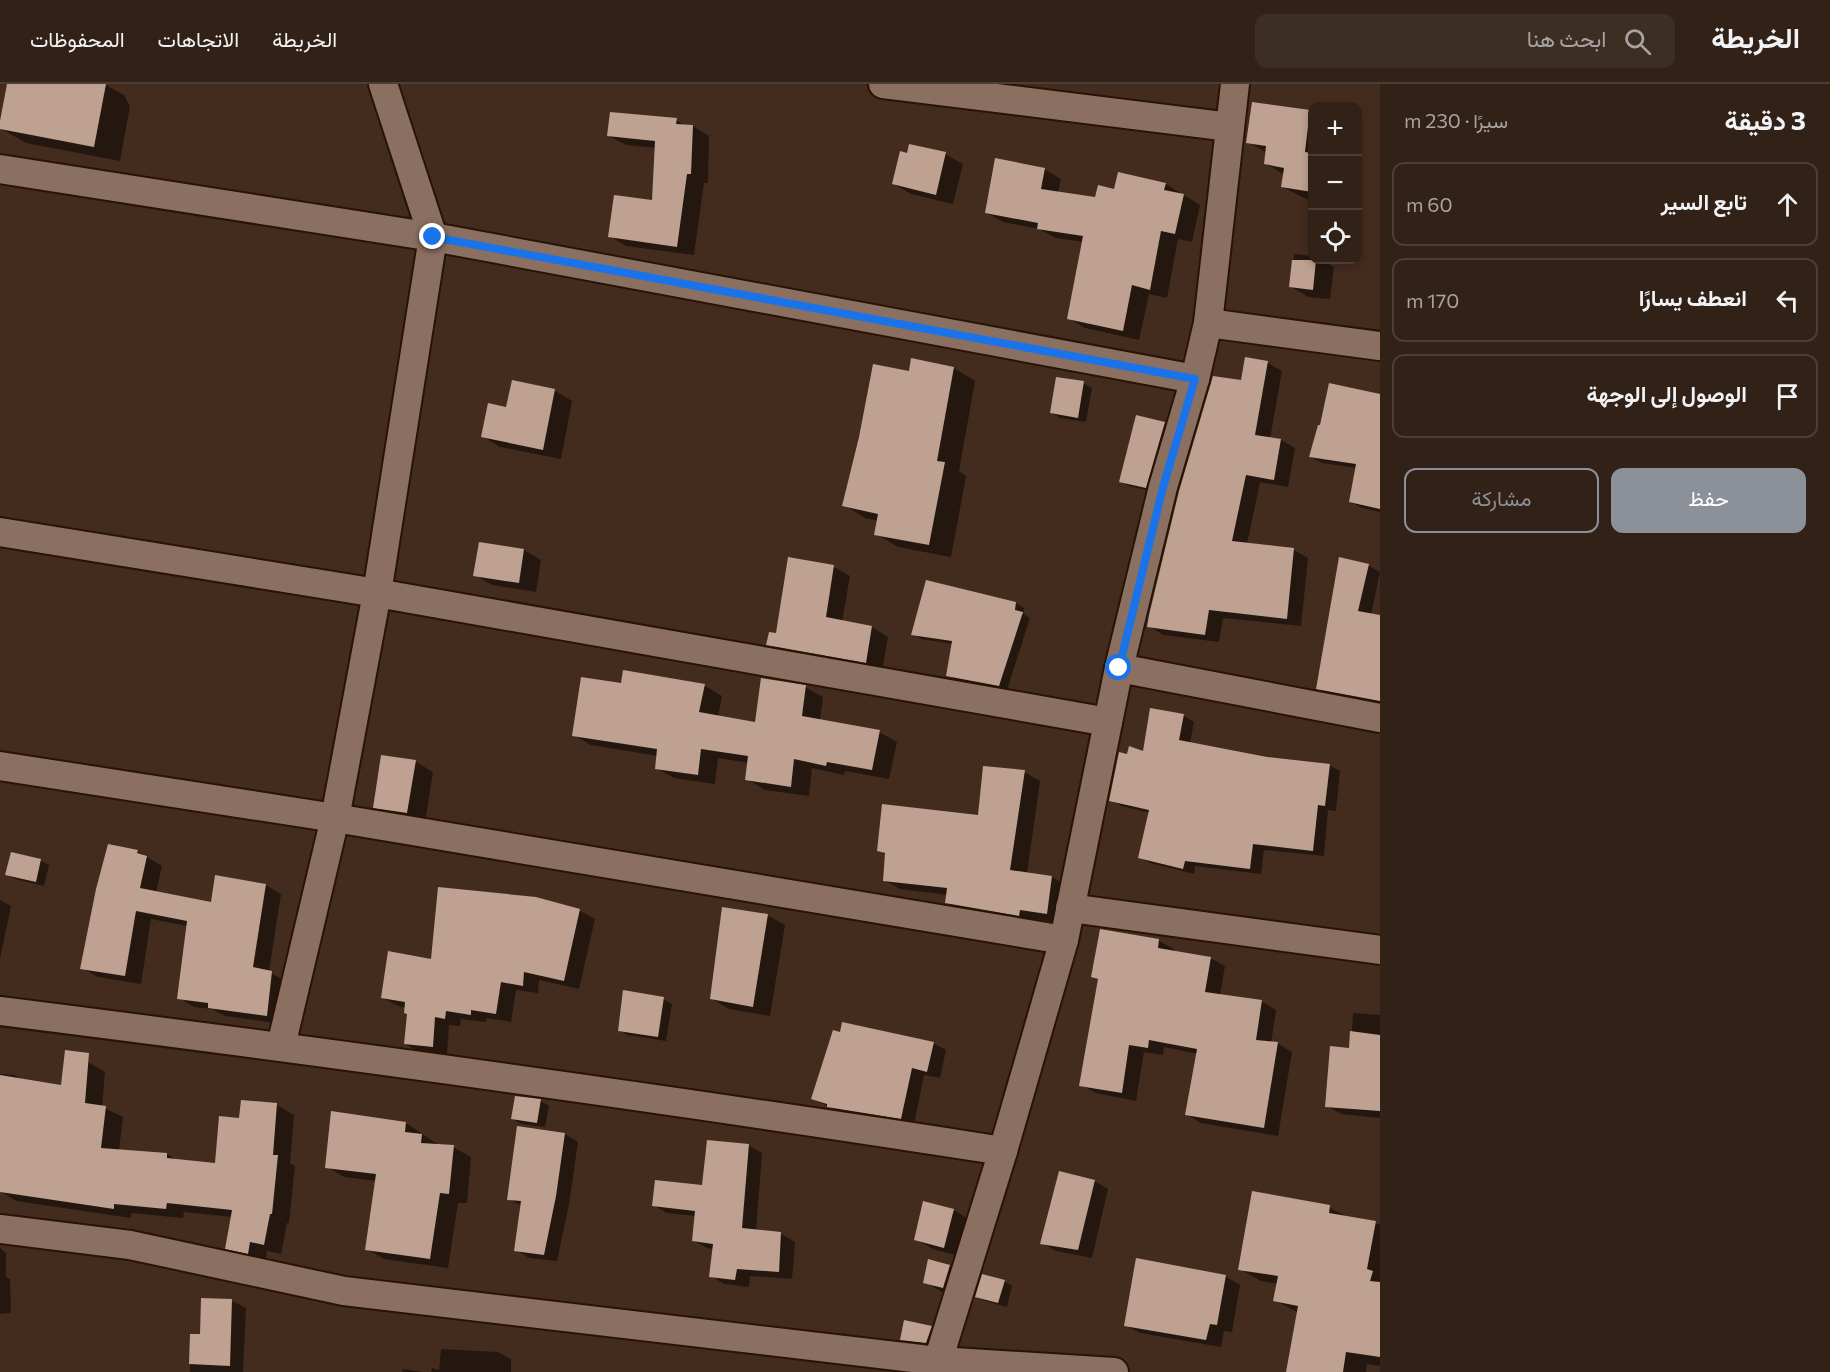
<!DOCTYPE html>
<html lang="ar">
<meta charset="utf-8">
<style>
:root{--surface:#322116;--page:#3d2e23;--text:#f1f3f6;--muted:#a8a3a1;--line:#4d3e35;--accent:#8c9099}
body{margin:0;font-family:Commissioner,Vazirmatn,sans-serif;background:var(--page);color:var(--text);direction:rtl}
.controls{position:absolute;right:18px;top:18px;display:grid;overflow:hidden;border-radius:12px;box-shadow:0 3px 9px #0003}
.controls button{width:54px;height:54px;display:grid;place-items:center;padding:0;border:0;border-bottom:2px solid var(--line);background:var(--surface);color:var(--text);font:30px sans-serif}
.stop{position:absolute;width:18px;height:18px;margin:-14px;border:4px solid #1a73e8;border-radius:50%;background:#fff}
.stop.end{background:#1a73e8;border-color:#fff;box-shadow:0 2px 6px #0008}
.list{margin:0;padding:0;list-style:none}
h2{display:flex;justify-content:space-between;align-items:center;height:78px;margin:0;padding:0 24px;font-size:26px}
h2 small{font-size:20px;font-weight:400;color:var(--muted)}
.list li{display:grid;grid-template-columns:39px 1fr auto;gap:18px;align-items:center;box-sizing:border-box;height:84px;margin:0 12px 12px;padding:0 12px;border:2px solid var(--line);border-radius:12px}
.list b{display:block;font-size:22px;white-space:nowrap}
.list em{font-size:20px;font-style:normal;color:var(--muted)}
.actions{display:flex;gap:12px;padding:18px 24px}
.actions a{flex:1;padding:14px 0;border:2px solid var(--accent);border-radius:12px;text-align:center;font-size:21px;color:var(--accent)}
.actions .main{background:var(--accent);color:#fff}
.icon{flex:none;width:33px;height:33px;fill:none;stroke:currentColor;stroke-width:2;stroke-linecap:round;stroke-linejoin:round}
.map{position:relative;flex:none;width:1380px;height:1288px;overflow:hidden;direction:ltr}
header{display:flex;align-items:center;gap:36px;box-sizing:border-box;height:84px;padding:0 30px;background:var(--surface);border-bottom:2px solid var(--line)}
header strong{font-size:28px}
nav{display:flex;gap:33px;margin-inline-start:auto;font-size:21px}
.search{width:420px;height:54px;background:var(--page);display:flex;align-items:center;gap:15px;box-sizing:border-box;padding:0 21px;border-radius:12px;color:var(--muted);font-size:22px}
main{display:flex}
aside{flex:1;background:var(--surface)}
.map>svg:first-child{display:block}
</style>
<header>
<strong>الخريطة</strong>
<div class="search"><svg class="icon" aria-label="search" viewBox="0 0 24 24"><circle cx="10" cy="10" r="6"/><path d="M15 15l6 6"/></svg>ابحث هنا</div>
<nav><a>الخريطة</a><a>الاتجاهات</a><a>المحفوظات</a></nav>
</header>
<main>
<aside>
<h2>3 دقيقة<small>سيرًا · 230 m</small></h2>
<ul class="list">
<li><svg class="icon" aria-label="ahead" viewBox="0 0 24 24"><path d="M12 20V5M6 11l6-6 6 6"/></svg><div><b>تابع السير</b></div><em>60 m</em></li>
<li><svg class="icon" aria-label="left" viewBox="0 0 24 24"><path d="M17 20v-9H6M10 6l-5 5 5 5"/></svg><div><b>انعطف يسارًا</b></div><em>170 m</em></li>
<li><svg class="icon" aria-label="arrive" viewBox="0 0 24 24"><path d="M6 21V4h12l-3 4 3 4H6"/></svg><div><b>الوصول إلى الوجهة</b></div></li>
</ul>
<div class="actions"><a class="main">حفظ</a><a>مشاركة</a></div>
</aside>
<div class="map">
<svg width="1380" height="1288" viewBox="0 0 1380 1288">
<rect width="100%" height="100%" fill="#432c1e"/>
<g fill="#0007">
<polygon points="9,0 104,0 124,11 130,22 120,77 26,59 0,44"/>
<polygon points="1310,28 1312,29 1312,118 1283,103 1285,91 1266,80 1267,69 1248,58"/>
<polygon points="676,36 686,42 693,42 709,52 708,99 704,99 694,171 626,162 610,152 654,118 656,64 626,61 609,52"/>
<polygon points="945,70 963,80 953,120 911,110 894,100"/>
<polygon points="1044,85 1061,95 1058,109 1097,114 1115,106 1119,90 1166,100 1200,121 1192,158 1178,155 1167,214 1149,210 1139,256 1085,244 1068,234 1084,158 1056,154 1039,145 1003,138 987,129"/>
<polygon points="1294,170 1312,172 1312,176 1322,176 1334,183 1330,215 1308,213 1291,203"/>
<polygon points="1268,279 1282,287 1270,355 1281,356 1295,364 1288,403 1260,398 1247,460 1294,466 1308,474 1301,542 1223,534 1219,558 1163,551 1149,542 1242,297"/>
<polygon points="954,284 975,297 959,387 966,392 951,473 898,463 876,450 878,437 865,434 844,421 910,289"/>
<polygon points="513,298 555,307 572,317 561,375 500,363 482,352 507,325"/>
<polygon points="1083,299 1092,304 1086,338 1060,334 1052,329"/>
<polygon points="1164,340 1173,345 1154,408 1129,402 1120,397"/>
<polygon points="1380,349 1380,428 1362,424 1351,418 1357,384 1322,379 1311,373"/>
<polygon points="524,466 541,476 536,508 492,501 475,491"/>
<polygon points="1368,481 1380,488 1371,531 1380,532 1380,621 1330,612 1318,604"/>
<polygon points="834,483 850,492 842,538 872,543 888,553 882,587 784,569 768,560"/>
<polygon points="927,497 1016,519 1024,524 1023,530 1030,534 1007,606 956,596 948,591 953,560 921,555 913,550"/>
<polygon points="622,601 705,602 722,612 718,633 756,639 805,603 823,613 820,637 879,648 897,658 889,695 845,687 844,691 812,684 809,712 765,706 747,695 749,679 718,674 715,700 674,694 656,684 658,672 591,661 574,651"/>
<polygon points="1184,632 1194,638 1190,659 1266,674 1329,681 1340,687 1336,727 1328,726 1324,772 1264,766 1261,790 1195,782 1194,790 1150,779 1140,773 1150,729 1121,722 1111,716 1128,672 1144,669"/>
<polygon points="382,672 416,678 433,688 425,738 392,733 374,723"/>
<polygon points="1024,688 1040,697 1027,790 1052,793 1068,803 1063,839 1036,835 1036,840 963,828 947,819 948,811 900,805 884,796 887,771 879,767 980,733"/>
<polygon points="137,767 162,782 156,809 212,820 216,793 266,801 281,810 269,888 287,898 282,940 225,932 212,925 194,923 179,914 187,842 151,835 141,900 98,893 82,884"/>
<polygon points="12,770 41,777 49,781 44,802 15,795 7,791"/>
<polygon points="536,815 580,827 595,835 579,905 539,896 538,909 516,906 511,938 486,934 486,938 461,935 460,942 449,941 447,971 420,968 405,960 408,930 406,924 398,922 383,914 432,877"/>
<polygon points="0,816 11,822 0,875"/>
<polygon points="767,831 785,841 770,932 729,925 712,915"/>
<polygon points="1101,846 1159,857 1174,865 1173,868 1210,874 1225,882 1220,911 1261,917 1276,926 1271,959 1277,959 1292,968 1278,1052 1201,1039 1186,1030 1198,970 1164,963 1163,971 1144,968 1136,1017 1096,1009 1081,1001 1099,896 1093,893"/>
<polygon points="663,915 672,920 666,957 627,951 619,946"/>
<polygon points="1353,929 1380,931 1380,1034 1341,1030 1326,1022 1351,966"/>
<polygon points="933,959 946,966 940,994 924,991 914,1041 841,1029 812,1014"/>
<polygon points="88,978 105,988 102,1023 123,1033 119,1066 167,1070 177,1076 216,1080 240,1036 242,1017 277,1021 294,1031 290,1079 295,1082 289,1139 287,1139 281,1170 267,1167 265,1178 244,1174 227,1164 233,1133 184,1128 183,1134 131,1129 131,1134 16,1117 0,1107 0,990 14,991 23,996 63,1003"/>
<polygon points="541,1017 549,1022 545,1043 521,1040 513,1035"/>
<polygon points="333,1029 406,1039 440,1062 453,1063 471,1073 467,1119 458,1119 448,1184 384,1175 367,1165 377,1097 344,1093 327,1083"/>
<polygon points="519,1044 565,1050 578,1058 569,1120 557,1177 529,1174 516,1166 522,1122 509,1115"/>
<polygon points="748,1061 762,1069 756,1147 781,1150 795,1158 792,1195 750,1192 749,1203 724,1200 711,1192 714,1165 707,1164 694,1157 696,1132 667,1129 653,1121 703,1103"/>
<polygon points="1094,1097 1108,1105 1092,1174 1056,1167 1042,1159"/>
<polygon points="1329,1123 1349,1134 1375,1139 1380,1141 1380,1282 1367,1280 1366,1288 1295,1288 1299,1229 1274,1216 1278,1200 1261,1197 1240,1185"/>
<polygon points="954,1126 971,1137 962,1173 933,1165 915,1155"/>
<polygon points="0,1164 6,1169 6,1193 10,1195 11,1229 0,1230"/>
<polygon points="929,1177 950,1182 967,1193 961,1213 942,1208 925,1198"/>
<polygon points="1225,1192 1240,1201 1232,1248 1224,1247 1221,1263 1140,1249 1125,1241"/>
<polygon points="1004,1197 1012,1202 1007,1223 985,1217 977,1212"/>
<polygon points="232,1217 246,1224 243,1288 190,1288 191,1251 201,1252"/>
<polygon points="931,1244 948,1254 919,1265 902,1255"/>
<polygon points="441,1265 498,1268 511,1275 511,1288 431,1288 432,1284 439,1286"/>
<polygon points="403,1285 423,1288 402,1288"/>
</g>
<g fill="#bea191">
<polygon points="7,0 106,0 94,63 0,45 0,37"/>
<polygon points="1252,18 1310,26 1305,68 1312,69 1312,108 1281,103 1284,84 1264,80 1266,62 1246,59"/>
<polygon points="610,28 677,34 676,40 693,41 691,90 687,90 677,163 608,153 614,111 652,116 655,57 607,52"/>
<polygon points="909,60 946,68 936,111 892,100 900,67 907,69"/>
<polygon points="995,74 1045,84 1041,105 1095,113 1098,101 1114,105 1118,88 1166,99 1164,106 1184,110 1175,150 1161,147 1150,206 1132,201 1123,247 1067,235 1083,152 1037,145 1038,139 985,129"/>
<polygon points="1292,176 1316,176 1313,206 1289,203"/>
<polygon points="1245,273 1268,277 1255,351 1281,355 1274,396 1246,391 1232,457 1294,464 1287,535 1209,526 1205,551 1147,543 1149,531 1179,407 1213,292 1241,296"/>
<polygon points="911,274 954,283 937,377 945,378 929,461 874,451 878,430 842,422 859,353 873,280 909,287"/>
<polygon points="1056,293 1084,297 1078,334 1050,329"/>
<polygon points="512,296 555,305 543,366 481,353 488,319 506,323"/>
<polygon points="1329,299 1380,310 1380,425 1349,418 1356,380 1309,373 1318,341 1320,341"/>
<polygon points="1136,331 1165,338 1146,404 1119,398"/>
<polygon points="479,458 524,465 519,499 473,492"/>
<polygon points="788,473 834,481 826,533 872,542 866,579 766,561 769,548 776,549"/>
<polygon points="1339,473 1369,480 1358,527 1380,531 1380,617 1316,605"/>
<polygon points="926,496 1016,518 1015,526 1023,528 999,602 946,592 952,557 911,551"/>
<polygon points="623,586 705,600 699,628 755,638 761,594 806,601 802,632 880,646 872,686 827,678 826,682 794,675 791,703 745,696 748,672 701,665 698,691 655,685 657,665 572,652 581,593 621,599"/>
<polygon points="1150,624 1184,630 1179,656 1267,673 1330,680 1325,722 1318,721 1313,767 1253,760 1250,785 1185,777 1183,785 1138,774 1149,726 1109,717 1119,668 1127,670 1129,662 1143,667"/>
<polygon points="381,671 416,676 407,729 373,724"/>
<polygon points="983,682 1025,686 1010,786 1052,792 1047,830 1020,826 1019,832 945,819 947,804 883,797 885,769 877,767 882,720 978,731"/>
<polygon points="108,760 138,766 137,769 147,772 140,804 211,818 215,791 266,800 253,883 272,887 267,932 208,924 208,919 177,915 187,837 136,827 125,892 80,885 96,805"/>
<polygon points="11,768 41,775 36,798 5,791"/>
<polygon points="438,803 536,813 580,825 564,897 524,888 523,902 501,898 496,930 471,926 471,931 446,927 445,935 435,933 433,963 404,960 407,930 404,929 405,918 381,914 388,867 431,875"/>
<polygon points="722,823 768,830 753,923 710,915"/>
<polygon points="1100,845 1159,855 1158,864 1211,873 1205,908 1262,916 1256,956 1278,958 1264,1044 1185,1031 1197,965 1149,956 1148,964 1129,961 1122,1009 1079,1002 1098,895 1091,893"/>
<polygon points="623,906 664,913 658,953 618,947"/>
<polygon points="842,938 934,958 927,988 912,984 901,1035 827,1023 827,1020 811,1015 833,946 840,948"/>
<polygon points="1350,947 1380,951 1380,1027 1325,1023 1330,962 1349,964"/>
<polygon points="65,966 89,969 85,1019 106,1022 101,1064 167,1069 167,1074 215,1079 219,1032 239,1034 241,1016 277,1019 273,1071 278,1071 272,1130 270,1130 264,1161 250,1158 248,1170 225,1165 232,1126 167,1119 166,1125 114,1120 114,1125 0,1108 0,991 61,1001"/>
<polygon points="515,1012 541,1015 537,1039 511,1035"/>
<polygon points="331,1027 406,1038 405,1048 422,1050 421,1059 454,1061 449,1110 440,1109 430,1175 365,1166 376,1090 325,1084"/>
<polygon points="517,1042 565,1049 556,1112 544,1171 514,1167 521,1117 507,1116"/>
<polygon points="707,1056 749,1060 742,1144 781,1148 779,1188 737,1185 735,1196 709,1193 713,1160 692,1157 695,1127 652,1122 655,1096 702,1101"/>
<polygon points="1059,1087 1095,1096 1078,1166 1040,1160"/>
<polygon points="1252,1107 1330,1121 1329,1129 1376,1137 1367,1185 1373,1187 1370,1197 1380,1198 1380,1273 1346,1268 1343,1288 1286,1288 1298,1222 1273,1217 1278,1192 1238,1186"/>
<polygon points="923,1117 954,1125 944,1164 914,1156"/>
<polygon points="1136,1174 1226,1191 1217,1241 1210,1240 1206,1256 1124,1242"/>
<polygon points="928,1175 950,1181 943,1204 923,1199"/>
<polygon points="982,1190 1005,1196 998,1219 975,1213"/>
<polygon points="201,1214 232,1215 230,1282 189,1280 190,1250 200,1250"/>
<polygon points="904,1236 932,1242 926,1259 900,1256"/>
</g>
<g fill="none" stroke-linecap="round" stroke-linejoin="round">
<defs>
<g id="minor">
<polyline points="883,0 1230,43"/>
<polyline points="0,85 433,153 1195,295"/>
<polyline points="1208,239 1380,262"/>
<polyline points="0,448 377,509 1108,638"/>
<polyline points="1119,584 1380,634"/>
<polyline points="0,682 335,734 1064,856"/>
<polyline points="1070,824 1380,866"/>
<path d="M0,927C335,969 669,1015 1003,1067"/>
<polyline points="281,962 335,734 377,509 433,153 383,0"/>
<polyline points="0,1145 130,1161 344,1207 938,1277 1114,1288"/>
<polyline points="937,1288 938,1277 1003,1067 1064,856 1119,584 1163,403 1195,295 1208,239 1235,0"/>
</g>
</defs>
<use href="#minor" stroke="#281407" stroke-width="32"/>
<use href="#minor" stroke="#8b7061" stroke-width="28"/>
</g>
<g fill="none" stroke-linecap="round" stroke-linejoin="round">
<polyline stroke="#1a73e8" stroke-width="8" points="433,153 1195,295 1163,403 1119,584"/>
</g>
</svg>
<div class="controls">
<button>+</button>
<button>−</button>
<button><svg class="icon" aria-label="locate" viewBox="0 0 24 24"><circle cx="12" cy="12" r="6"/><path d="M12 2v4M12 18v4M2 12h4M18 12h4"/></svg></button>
</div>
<div class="stop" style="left:1119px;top:584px"></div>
<div class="stop end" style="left:433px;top:153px"></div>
</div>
</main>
